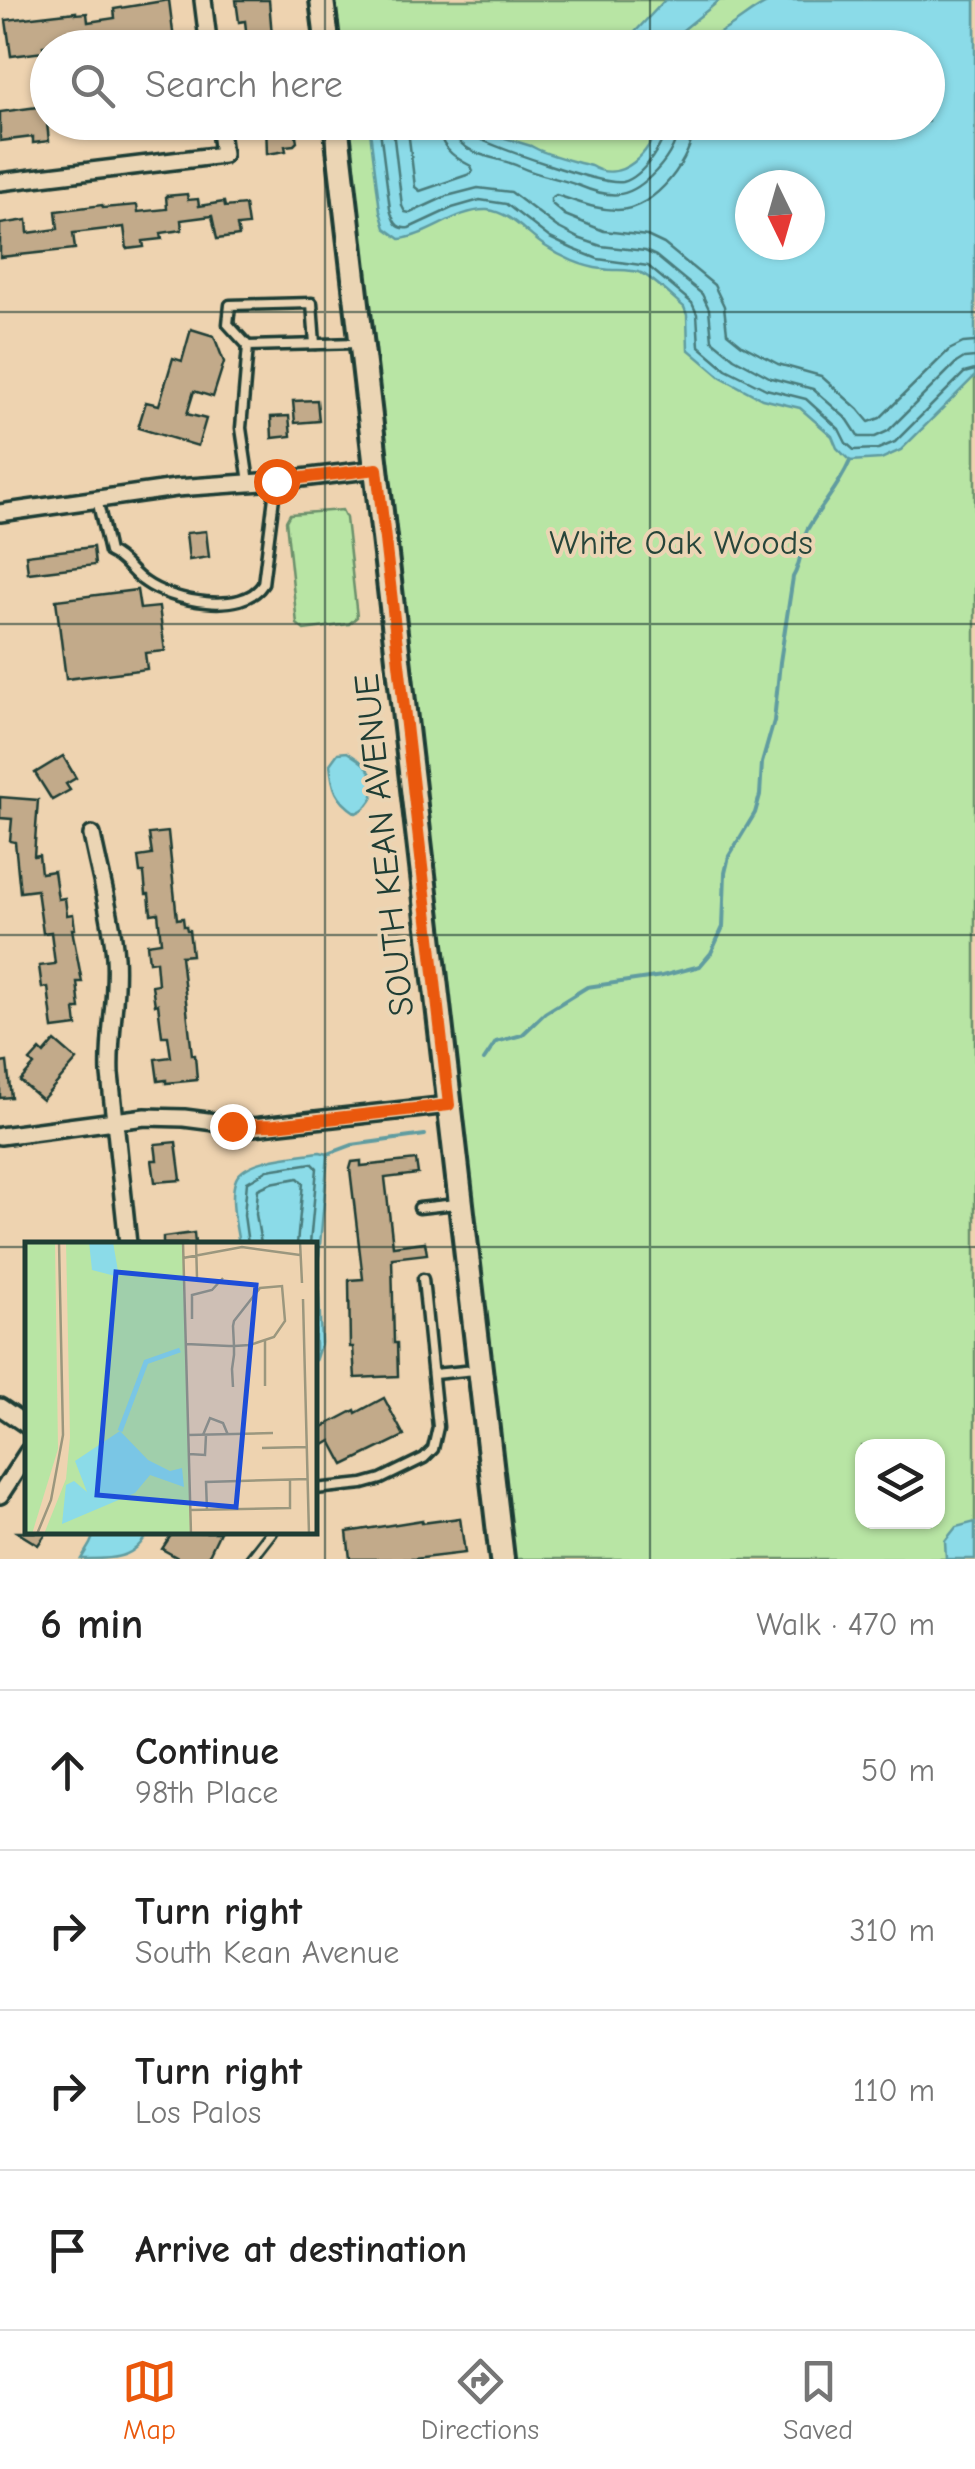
<!DOCTYPE html>
<meta charset="utf-8">
<style>
:root{--surface:#fff;--page:#f6f6f6;--text:#222;--muted:#767676;--line:#e0e0e0;--accent:#ea580c}
body{margin:0;font-family:"Comic Neue",sans-serif;background:var(--page);color:var(--text)}
.controls{position:absolute;right:30px;bottom:30px;display:grid;overflow:hidden;border-radius:20px;box-shadow:0 2px 8px #0004}
.controls button{width:90px;height:90px;display:grid;place-items:center;padding:0;border:0;border-bottom:2px solid var(--line);background:var(--surface);color:var(--text);font:50px sans-serif}
.compass{position:absolute;left:735px;top:170px;width:90px;height:90px;border-radius:50%;background:var(--surface);box-shadow:0 2px 8px #0004;rotate:175deg}
.stop{position:absolute;width:30px;height:30px;margin:-22px;border:8px solid #ea580c;border-radius:50%;background:#fff}
.stop.end{background:#ea580c;border-color:#fff;box-shadow:0 2px 10px #0008}
.list{margin:0;padding:0;list-style:none}
h2{display:flex;justify-content:space-between;align-items:center;height:130px;margin:0;padding:0 40px;font-size:42px}
h2 small{font-size:32px;font-weight:400;color:var(--muted)}
.list li{display:grid;grid-template-columns:65px 1fr auto;gap:30px;align-items:center;box-sizing:border-box;height:160px;padding:0 40px;border-top:2px solid var(--line)}
.list b{display:block;font-size:38px;white-space:nowrap}
.list p{margin:0;font-size:32px;white-space:nowrap;color:var(--muted)}
.list em{font-size:32px;font-style:normal;color:var(--muted)}
.icon{flex:none;width:55px;height:55px;fill:none;stroke:currentColor;stroke-width:2;stroke-linecap:round;stroke-linejoin:round}
.map{position:relative;flex:none;width:975px;height:1559px;overflow:hidden}
.search{position:absolute;background:var(--surface);box-shadow:0 2px 8px #0004;left:30px;right:30px;top:30px;height:110px;display:flex;align-items:center;gap:25px;box-sizing:border-box;padding:0 35px;border-radius:55px;color:var(--muted);font-size:38px}
.sheet{height:770px;background:var(--surface)}
nav{display:flex;justify-content:space-around;align-items:center;box-sizing:border-box;height:140px;border-top:2px solid var(--line);background:var(--surface);font-size:28px;color:var(--muted)}
nav a{display:grid;justify-items:center;gap:5px}
nav .on{color:var(--accent)}
.map>svg:first-child{display:block}
</style>
<div class="map">
<svg width="975" height="1559" viewBox="0 0 975 1559">
<rect width="100%" height="100%" fill="#eed3b0"/>
<filter id="ink" filterUnits="userSpaceOnUse"><feTurbulence type="fractalNoise" baseFrequency=".01" numOctaves="2"/><feDisplacementMap in="SourceGraphic" scale="20" xChannelSelector="R" yChannelSelector="G"/><feConvolveMatrix kernelMatrix="1 2 1 2 8 2 1 2 1" color-interpolation-filters="sRGB"/></filter>
<g filter="url(#ink)">
<g fill="#b8e5a4" stroke="#6c916c" stroke-width="2.5" fill-rule="evenodd">
<path d="M326,0H975V1559H501L339,123L928,122V48L331,47ZM750,185H810V245H750ZM862,1446H938V1522H862Z"/>
<polygon points="342,510 346,518 357,617 349,624 304,630 297,624 286,521 290,514"/>
</g>
<g fill="#8bdbe8" stroke="#609ca0" stroke-width="2.5" fill-rule="evenodd">
<polygon points="665,0 720,0 662,47 621,47"/>
<path d="M773,0H975V376L901,450L881,459L850,461L837,448L832,436L800,408L762,399L721,377L688,349L687,315L684,307C673,298 653,278 641,273C630,269 614,271 602,269C583,267 561,257 545,246C526,234 511,212 487,210C457,209 428,236 400,239L385,228L380,211L369,123H467L492,134L531,146C548,156 571,160 591,166C621,185 652,152 658,123L928,122V48L700,47C707,40 712,37 721,32C740,22 753,8 773,0ZM750,185H810V245H750Z"/>
<path d="M347,752C354,757 364,762 368,769C379,787 375,805 356,813C336,800 332,788 330,764L338,753Z"/>
<path d="M320,1152L328,1154L318,1268L321,1343L315,1361V1244H239C236,1226 229,1196 236,1179C245,1158 300,1155 320,1152Z"/>
<polygon points="975,1522 975,1559 946,1559 945,1541 956,1527"/>
<path d="M95,1532H148C135,1559 115,1559 81,1559L90,1544Z"/>
</g>
<g fill="none" stroke-linecap="round" stroke-linejoin="round">
<g stroke="#4a7c7c" stroke-width="2.5">
<path d="M379,122L390,209C393,220 396,230 409,228L452,208L480,200L506,204L550,238L573,249L598,259L648,266L692,303L697,314L699,346L726,369L766,389L806,399L839,429L846,443L854,450L878,449L895,442L964,373L975,370"/>
<polyline points="392,122 402,206 405,212 410,213 447,196 478,188 511,192 557,227 578,238 601,246 645,251 656,256 702,294 709,309 712,340 734,358 771,378 813,389 848,420 859,437 875,437 888,431 956,363 964,358 975,357"/>
<path d="M407,122L415,187L420,191L470,174L473,171L471,166C451,156 439,146 438,122"/>
<path d="M453,122C454,131 455,138 462,144C477,158 502,158 520,167C539,176 560,178 580,186C613,200 631,198 656,171C669,157 678,142 679,122"/>
<path d="M466,122L470,134C491,146 602,186 623,182C643,177 666,142 667,122"/>
<path d="M695,122C693,158 656,210 617,210C595,210 577,201 556,195L551,198V203L565,215L604,231L647,236L664,244L714,285L724,306L727,333L742,345L778,364L821,376L858,409L869,422L880,418L949,350L963,343L975,342"/>
<polyline points="248,1244 244,1215 247,1182 268,1170 312,1163 317,1168 310,1244"/>
<polyline points="261,1244 256,1214 258,1189 271,1183 298,1178 303,1183 297,1244"/>
</g>
<g stroke="#609ca0" stroke-width="4">
<path d="M484,1060L496,1042L522,1035L545,1013L587,987L662,976L700,966L711,953L723,927L725,873L729,856L755,813L760,795L762,763L774,721L780,662L793,577C802,563 800,545 807,530C821,505 838,489 850,461"/>
<polyline points="328,1154 352,1145 425,1135"/>
</g>
</g>
<g fill="#c2aa8a" stroke="#1f3d34" stroke-width="2.5">
<polygon points="169,0 175,48 102,48 101,39 43,46 44,52 11,56 6,20 76,12 76,14 87,13 88,22 115,18 114,9"/>
<polygon points="236,0 269,0 273,48 248,48 245,21 239,22"/>
<polygon points="45,106 49,141 33,143 33,137 0,141 0,112"/>
<polygon points="112,122 144,122 145,132 113,136"/>
<polygon points="266,122 294,122 297,142 294,145 285,146 286,151 267,154"/>
<polygon points="187,194 188,200 198,199 199,206 224,202 225,207 245,205 248,225 237,226 239,236 217,239 212,216 181,220 182,230 161,233 162,239 143,241 144,247 127,249 124,227 73,233 75,249 0,257 0,224 27,220 28,233 58,229 56,211 102,205 103,208 137,205 138,212 167,209 166,196"/>
<polygon points="191,329 214,336 224,362 213,397 194,391 187,414 206,419 198,446 138,428 146,402 159,405 173,358 182,361"/>
<polygon points="317,400 319,421 295,423 293,401"/>
<polygon points="289,416 291,436 272,438 271,417"/>
<polygon points="206,531 209,557 189,560 186,533"/>
<polygon points="93,547 95,565 28,573 26,555"/>
<polygon points="137,590 140,609 159,607 165,651 145,653 147,669 66,679 56,600"/>
<polygon points="63,756 76,778 66,784 70,790 52,800 35,773"/>
<polygon points="0,797 38,800 34,856 39,855 41,873 54,871 58,899 65,898 67,915 73,914 75,929 72,929 82,982 77,982 80,1009 75,1009 77,1026 53,1029 48,987 42,988 39,966 55,964 51,932 43,933 37,890 20,892 15,842 10,841 12,819 0,818"/>
<polygon points="168,832 177,919 183,918 184,926 186,926 187,930 189,930 192,955 181,956 192,1055 195,1055 197,1080 166,1083 166,1080 158,1081 155,1059 171,1057 168,1036 162,1036 158,1004 155,1005 152,985 158,984 156,961 149,962 147,944 161,942 158,913 151,914 149,894 146,894 144,873 140,873 138,857 152,855 149,834"/>
<polygon points="55,1041 77,1060 42,1100 20,1081 34,1065 30,1061 40,1050 44,1054"/>
<polygon points="7,1062 11,1097 0,1098 0,1063"/>
<polygon points="176,1142 181,1180 155,1182 152,1160 157,1160 155,1144"/>
<polygon points="416,1160 418,1174 385,1178 393,1246 425,1242 427,1254 392,1258 394,1343 397,1343 398,1376 355,1378 353,1347 350,1347 349,1280 363,1279 350,1169 352,1162 361,1161 361,1166"/>
<polygon points="194,1233 195,1244 163,1244 163,1237"/>
<polygon points="384,1398 404,1436 344,1465 331,1441 315,1450 315,1431 355,1410 356,1413"/>
<polygon points="460,1518 465,1553 414,1559 350,1559 347,1532 422,1520 422,1523"/>
<polygon points="17,1532 47,1532 38,1545"/>
<polygon points="173,1532 220,1532 207,1559 180,1559 162,1549"/>
</g>
<g fill="none" stroke-linecap="round" stroke-linejoin="round">
<defs>
<g id="lane">
<polyline points="248,346 228,324 230,305 312,303 315,344"/>
<polyline points="249,482 241,428 248,346 358,343"/>
<path d="M97,499L109,552C125,559 131,573 145,582C171,601 243,616 263,584L276,481"/>
<polyline points="419,1208 456,1204"/>
<polyline points="434,1374 475,1370"/>
<polyline points="315,1489 363,1484 381,1479 424,1458 433,1449 438,1427 423,1279"/>
<polyline points="251,1559 272,1532"/>
</g>
<g id="street">
<polyline points="203,0 209,48"/>
<polyline points="0,182 223,155 219,122"/>
<polyline points="0,513 176,488 276,481 377,469"/>
<path d="M92,835C100,875 112,917 115,957C118,996 108,1035 110,1074L128,1244"/>
<polyline points="0,1136 145,1117 184,1118 253,1127 449,1105"/>
<polyline points="0,1407 28,1426"/>
<polyline points="0,1495 28,1452"/>
</g>
<g id="secondary">
<polyline points="322,0 328,48"/>
<polyline points="336,122 502,1559"/>
</g>
</defs>
<use href="#lane" stroke="#1f3d34" stroke-width="15"/>
<use href="#street" stroke="#1f3d34" stroke-width="22"/>
<use href="#secondary" stroke="#1f3d34" stroke-width="30"/>
<use href="#lane" stroke="#ebd5b4" stroke-width="8"/>
<use href="#street" stroke="#ebd5b4" stroke-width="15"/>
<use href="#secondary" stroke="#ebd5b4" stroke-width="22"/>
</g>
</g>
<g fill="none" stroke-linecap="round" stroke-linejoin="round" filter="url(#ink)">
<polyline stroke="#ea580c" stroke-width="12" points="232,1126 275,1125 449,1105 377,469 276,481"/>
</g>
<path fill="none" stroke="#1f3d34" stroke-width="2.5" stroke-opacity="0.55" d="M325,0V48M650,0V48M325,122V1559M650,122V1559M0,312H975M0,624H975M0,935H975M0,1247H28M315,1247H975"/>
<g text-anchor="middle" dominant-baseline="central" stroke-width="8" stroke-linejoin="round" paint-order="stroke">
<g font-size="35" fill="#27453a" stroke="#ebd5b4">
<text x="681" y="542">White Oak Woods</text>
</g>
<g font-size="35" fill="#1f3d34" stroke="#ebd5b4">
<text transform="translate(384 845) rotate(-96)">SOUTH KEAN AVENUE</text>
</g>
</g>
<g transform="translate(25 1242)">
<rect width="292" height="292" fill="#eed3b0"/>
<path d="M0,0H30L33,207L7,292H0ZM41,0H158L165,292H19L41,237L45,195Z" fill="#b8e5a4"/>
<path d="M64,0H88L94,35L67,28ZM95,189L123,218L145,229L157,226L159,245L125,233L110,251L37,282L41,243L49,239L62,250L50,219Z" fill="#8bdbe8"/>
<path fill="none" stroke="#8bdbe8" stroke-width="5" d="M95,189L121,120L155,108"/>
<path fill="none" stroke="#9b977e" stroke-width="2.5" d="M158,0L166,292M171,0L172,36M275,0L277,41M158,16L217,5L275,13M278,57L284,292M167,77V53L187,48L198,36M240,99V144M161,102L204,104H209L225,103L249,95L260,79L257,44L235,46L209,79L208,84L209,104V113L207,127L208,145M163,193L248,191M178,193L185,176L198,181L203,193M237,206L282,205M164,212L180,213L181,193M165,268L265,266V238M182,268L181,240L283,237M12,292L26,258L38,193L34,0"/>
<path fill="#1d4ed8" fill-opacity="0.15" stroke="#1d4ed8" stroke-width="5" d="M91,30L231,43L211,265L72,253Z"/>
<rect width="292" height="292" fill="none" stroke="#1f3d34" stroke-width="5"/>
</g>
</svg>
<div class="controls">
<button><svg class="icon" aria-label="layers" viewBox="0 0 24 24"><path d="M12 4l9 5-9 5-9-5zM3 14l9 5 9-5"/></svg></button>
</div>
<svg class="compass" viewBox="-18 -18 36 36"><path d="M0-13l5 13h-10z" fill="#e53935"/><path d="M0 13l5-13h-10z" fill="#767676"/></svg>
<div class="stop" style="left:276px;top:481px"></div>
<div class="stop end" style="left:232px;top:1126px"></div>
<div class="search"><svg class="icon" aria-label="search" viewBox="0 0 24 24"><circle cx="10" cy="10" r="6"/><path d="M15 15l6 6"/></svg>Search here</div>
</div>
<section class="sheet">
<h2>6 min<small>Walk · 470 m</small></h2>
<ul class="list">
<li><svg class="icon" aria-label="ahead" viewBox="0 0 24 24"><path d="M12 20V5M6 11l6-6 6 6"/></svg><div><b>Continue</b><p>98th Place</p></div><em>50 m</em></li>
<li><svg class="icon" aria-label="right" viewBox="0 0 24 24"><path d="M7 20v-9h11M14 6l5 5-5 5"/></svg><div><b>Turn right</b><p>South Kean Avenue</p></div><em>310 m</em></li>
<li><svg class="icon" aria-label="right" viewBox="0 0 24 24"><path d="M7 20v-9h11M14 6l5 5-5 5"/></svg><div><b>Turn right</b><p>Los Palos</p></div><em>110 m</em></li>
<li><svg class="icon" aria-label="arrive" viewBox="0 0 24 24"><path d="M6 21V4h12l-3 4 3 4H6"/></svg><div><b>Arrive at destination</b></div></li>
</ul>
</section>
<nav>
<a class="on"><svg class="icon" aria-label="map" viewBox="0 0 24 24"><path d="M3 6l6-2 6 2 6-2v14l-6 2-6-2-6 2zM9 4v14M15 6v14"/></svg>Map</a>
<a><svg class="icon" aria-label="directions" viewBox="0 0 24 24"><path d="M12 3l9 9-9 9-9-9zM9 14v-3h6M13 9l2 2-2 2"/></svg>Directions</a>
<a><svg class="icon" aria-label="saved" viewBox="0 0 24 24"><path d="M7 4h10v16l-5-4-5 4z"/></svg>Saved</a>
</nav>
